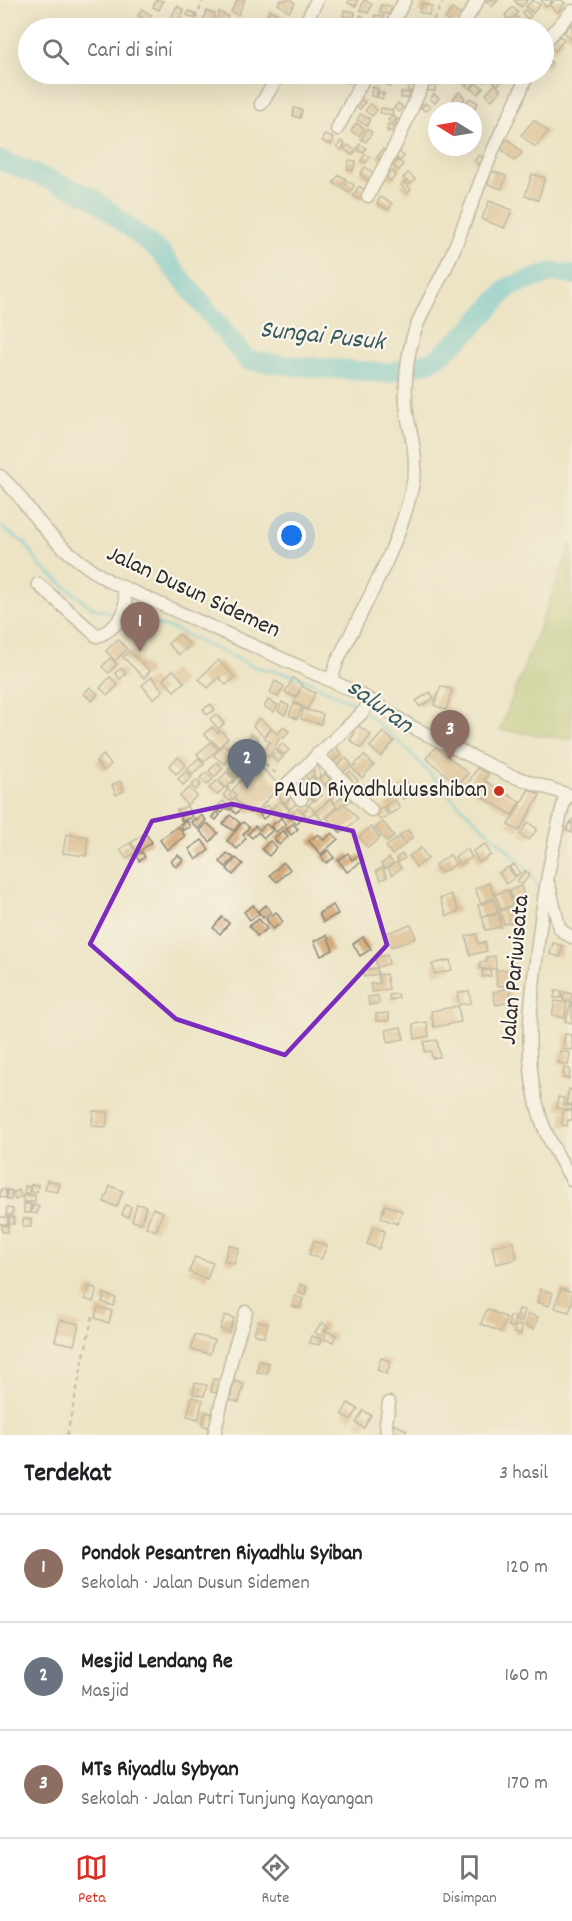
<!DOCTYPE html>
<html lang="id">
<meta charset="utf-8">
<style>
:root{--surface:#fff;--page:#f2f2f2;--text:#202124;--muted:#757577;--line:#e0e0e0;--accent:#d93025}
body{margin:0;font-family:Dekko,sans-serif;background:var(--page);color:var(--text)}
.compass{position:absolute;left:428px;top:102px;width:54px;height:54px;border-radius:50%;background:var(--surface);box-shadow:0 6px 24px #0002;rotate:281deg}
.you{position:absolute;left:292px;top:536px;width:21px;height:21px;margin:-15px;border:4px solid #fff;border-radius:50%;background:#1a73e8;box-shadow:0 0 0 9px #1a73e833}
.badge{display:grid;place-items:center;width:39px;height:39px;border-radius:50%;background:var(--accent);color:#fff;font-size:20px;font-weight:700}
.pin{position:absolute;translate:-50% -50px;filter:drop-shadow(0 2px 3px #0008)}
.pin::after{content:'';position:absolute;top:32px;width:21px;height:18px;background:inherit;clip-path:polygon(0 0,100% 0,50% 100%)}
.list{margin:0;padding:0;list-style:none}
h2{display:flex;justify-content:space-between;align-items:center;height:78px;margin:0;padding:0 24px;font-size:26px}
h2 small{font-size:20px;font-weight:400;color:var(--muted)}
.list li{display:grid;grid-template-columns:39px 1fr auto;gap:18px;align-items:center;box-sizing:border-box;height:108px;padding:0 24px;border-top:2px solid var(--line)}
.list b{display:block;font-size:22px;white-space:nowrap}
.list p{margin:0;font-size:20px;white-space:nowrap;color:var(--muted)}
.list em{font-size:20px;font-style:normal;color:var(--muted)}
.icon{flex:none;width:33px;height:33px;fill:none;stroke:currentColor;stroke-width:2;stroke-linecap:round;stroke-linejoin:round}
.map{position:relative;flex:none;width:572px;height:1435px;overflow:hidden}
.search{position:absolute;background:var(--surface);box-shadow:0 6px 24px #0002;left:18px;right:18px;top:18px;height:66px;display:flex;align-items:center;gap:15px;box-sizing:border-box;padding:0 21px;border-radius:33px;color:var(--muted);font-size:22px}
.sheet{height:402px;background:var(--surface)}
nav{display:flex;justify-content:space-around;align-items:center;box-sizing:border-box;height:84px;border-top:2px solid var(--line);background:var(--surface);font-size:16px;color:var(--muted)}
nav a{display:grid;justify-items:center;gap:3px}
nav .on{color:var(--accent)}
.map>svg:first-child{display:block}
</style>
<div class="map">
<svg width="572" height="1435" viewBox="0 0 572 1435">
<rect width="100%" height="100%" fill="#fbf7ec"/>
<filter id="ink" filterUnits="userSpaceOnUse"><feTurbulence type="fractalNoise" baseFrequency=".0167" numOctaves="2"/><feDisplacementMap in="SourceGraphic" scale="12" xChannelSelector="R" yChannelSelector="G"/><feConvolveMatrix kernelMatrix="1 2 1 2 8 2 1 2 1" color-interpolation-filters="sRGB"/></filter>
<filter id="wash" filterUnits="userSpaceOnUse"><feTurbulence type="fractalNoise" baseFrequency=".008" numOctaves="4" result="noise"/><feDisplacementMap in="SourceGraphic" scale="24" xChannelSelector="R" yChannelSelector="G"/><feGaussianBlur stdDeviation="1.35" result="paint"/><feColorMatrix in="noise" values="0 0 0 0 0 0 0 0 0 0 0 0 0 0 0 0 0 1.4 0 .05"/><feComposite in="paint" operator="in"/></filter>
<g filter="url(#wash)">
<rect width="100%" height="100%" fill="#ede4c5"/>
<polygon fill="#a5be63" stroke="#687447" stroke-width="1.5" points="572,542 572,740 500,730"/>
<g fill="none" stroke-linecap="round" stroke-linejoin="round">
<g stroke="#59c4d5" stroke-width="3">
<polyline points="0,526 26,544 41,567 91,607 119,615"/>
<polyline points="125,617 173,629 255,667 289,674 312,683 351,702 360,709"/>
<polyline points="366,713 415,757 452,798 528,869 540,892"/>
</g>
<polyline stroke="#59c4d5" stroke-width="20" points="0,160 92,197 161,253 247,360 295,366 388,373 435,360 470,330 509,287 554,272 572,275"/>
</g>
<g id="blocks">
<g fill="#d2a675">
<polygon points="156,0 163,1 159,10 153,7"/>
<polygon points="237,0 245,0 238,15 231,12"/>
<polygon points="281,0 291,0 295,3 289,12 278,4"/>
<polygon points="349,0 358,0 356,6 348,3"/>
<polygon points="364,0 372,4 368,13 360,10"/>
<polygon points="487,0 498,0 492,7 486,1"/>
<polygon points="514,0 528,0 521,7"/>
<polygon points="533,0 540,5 533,13 526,7"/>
<polygon points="542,0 550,0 552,1 547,7 541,2"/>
<polygon points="555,0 561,0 565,3 558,12 550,6"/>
<polygon points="422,3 432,6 429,15 419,12"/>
<polygon points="381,5 391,6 390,14 380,13"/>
<polygon points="177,6 184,10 178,22 171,18"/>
<polygon points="513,7 518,13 510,20 505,15"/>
<polygon points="142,9 151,15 148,21 138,16"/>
<polygon points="452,9 462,16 455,26 445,19"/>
<polygon points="270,10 281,15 276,24 266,18"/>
<polygon points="344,10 355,12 354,18 343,16"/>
<polygon points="525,10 531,16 528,19 522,13"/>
<polygon points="189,11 196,14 194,18 187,15"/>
<polygon points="207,11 215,14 211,26 202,23"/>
<polygon points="219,12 228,16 223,27 215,23"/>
<polygon points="314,15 324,21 320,28 309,24"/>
<polygon points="361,15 366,19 361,25 356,21"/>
<polygon points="375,15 384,16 384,24 374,23"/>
<polygon points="517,17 525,24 520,28 512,28 509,26 512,23 515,25 512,22"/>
<polygon points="506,18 511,22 506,28 501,28 499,27"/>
<polygon points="160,20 165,22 163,28 158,27"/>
<polygon points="169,22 176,24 175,28 167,28"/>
<polygon points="488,22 494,27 493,28 483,28"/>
<polygon points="443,23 452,28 440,28"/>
<polygon points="572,23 572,40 564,32"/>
<polygon points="557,34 564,40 555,51 548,44"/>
<polygon points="544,55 552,63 546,69 544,67"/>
<polygon points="260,74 271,74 267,82 258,77"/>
<polygon points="340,74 353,74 355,75 349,83 339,76"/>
<polygon points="431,74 437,74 437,77 441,77 441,84 437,84 437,80 431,80"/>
<polygon points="463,74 469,79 465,85 458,80"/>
<polygon points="480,74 488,74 490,76 484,82 478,76"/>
<polygon points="496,74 503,79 498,85 492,80"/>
<polygon points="374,75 379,78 376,83 371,80"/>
<polygon points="388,78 393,82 390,87 385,83"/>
<polygon points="469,80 474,83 471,89 466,86"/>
<polygon points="423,83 436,84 435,91 422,90"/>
<polygon points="476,83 483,88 478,94 472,89"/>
<polygon points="408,84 415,84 414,91 408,91"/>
<polygon points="495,84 501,90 492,100 486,94"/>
<polygon points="372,87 378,89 376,97 371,96"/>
<polygon points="379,92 384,94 382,99 377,97"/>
<polygon points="401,92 410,93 409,98 401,98"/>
<polygon points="459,92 465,98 459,105 453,99"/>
<polygon points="434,94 439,98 435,103 430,99"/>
<polygon points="359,98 365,102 360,109 355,106"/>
<polygon points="470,98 478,103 473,110 465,104"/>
<polygon points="398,103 403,107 399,112 394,108"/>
<polygon points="425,103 430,107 426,111 421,108"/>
<polygon points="370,104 377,110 372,116 365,111"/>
<polygon points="294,108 302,110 300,118 293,116"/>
<polygon points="381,108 393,110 392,115 380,113"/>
<polygon points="360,114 370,119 367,126 357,120"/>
<polygon points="392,115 397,119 403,120 402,127 396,126 396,119 393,124 388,120"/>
<polygon points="534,120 548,132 535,147 521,135"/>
<polygon points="356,123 364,128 359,136 351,131"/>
<polygon points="388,124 394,125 394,132 387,131"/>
<polygon points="366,129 372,132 366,142 361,139"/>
<polygon points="324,135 333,138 331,145 322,141"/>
<polygon points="508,139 522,153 514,161 500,147"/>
<polygon points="341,141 345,144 341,150 337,147"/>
<polygon points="360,144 366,148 363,153 357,149"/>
<polygon points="348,145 356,151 352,155 344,149"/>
<polygon points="383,149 387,152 381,160 377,157"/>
<polygon points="398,151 404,156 400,161 394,156"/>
<polygon points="365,154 370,157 366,163 361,161"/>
<polygon points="479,155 485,160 481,166 474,161"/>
<polygon points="349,160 356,161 353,171 347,169"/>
<polygon points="397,160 403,164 399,170 393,166"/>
<polygon points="365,167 375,174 369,181 360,174"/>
<polygon points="391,171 396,175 391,181 386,177"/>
<polygon points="492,171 506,176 502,189 488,184"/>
<polygon points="408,173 415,179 411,184 403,178"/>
<polygon points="532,174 545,178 538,200 525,196"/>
<polygon points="339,175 346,179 341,187 333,183"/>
<polygon points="348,181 354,185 350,193 343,189"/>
<polygon points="404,182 411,190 408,193 401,185"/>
<polygon points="359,186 366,191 360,200 353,196"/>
<polygon points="380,197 392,203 389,210 377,204"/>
<polygon points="489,201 512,210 504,228 482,219"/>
<polygon points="179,634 190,645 179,655 168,644"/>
<polygon points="118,639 127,649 115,661 106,651"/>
<polygon points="129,651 150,671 144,678 123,657"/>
<polygon points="110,658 117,664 109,673 102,667"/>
<polygon points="218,660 235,677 226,685 219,677 208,688 199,679"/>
<polygon points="122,668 126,674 120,679 115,673"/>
<polygon points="173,670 184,682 174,691 163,679"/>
<polygon points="110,677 118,685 108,695 100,688"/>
<polygon points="152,677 163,691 153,699 142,685"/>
<polygon points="293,678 302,684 301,686 315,693 307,709 294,702 301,689 295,697 285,692"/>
<polygon points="275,681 284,686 278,697 270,693"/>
<polygon points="441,686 452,690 446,710 434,705"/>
<polygon points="90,687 98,694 92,701 84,694"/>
<polygon points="430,692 434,698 420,707 416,701"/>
<polygon points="268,700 278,705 274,712 264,707"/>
<polygon points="282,702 289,706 285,715 278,711"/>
<polygon points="211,704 215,710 207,715 203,709"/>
<polygon points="294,704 302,707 297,719 289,715"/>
<polygon points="303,709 323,714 321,724 301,719"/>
<polygon points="216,714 224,724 218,729 210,719"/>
<polygon points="259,718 271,728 264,736 253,726"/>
<polygon points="356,724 371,735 361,748 350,740 355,733 352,730"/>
<polygon points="212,727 218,733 220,730 228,738 219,747 204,734"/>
<polygon points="283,727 289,731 284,738 281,736 269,757 262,752 270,742 265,738 271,729 278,734"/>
<polygon points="383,732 394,741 381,757 370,747"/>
<polygon points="251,734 259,739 251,751 244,746"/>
<polygon points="211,742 218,749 204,762 197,754"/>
<polygon points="223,744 234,752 225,764 214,756"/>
<polygon points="282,744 289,750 284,755 277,749"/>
<polygon points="336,746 342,755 331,762 325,754"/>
<polygon points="436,747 468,773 458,785 426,758"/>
<polygon points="240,748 251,757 246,764 235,755"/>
<polygon points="277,751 283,757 278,762 271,756"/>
<polygon points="103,755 111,764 104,771 96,762"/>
<polygon points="364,755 374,765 362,778 352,768"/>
<polygon points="178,757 186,765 176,774 169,766"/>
<polygon points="199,758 204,764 192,774 187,768"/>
<polygon points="346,758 352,765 343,772 337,765"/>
<polygon points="238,759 247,766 236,778 228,771"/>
<polygon points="217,762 223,768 215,777 209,771"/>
<polygon points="257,763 280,786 255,813 252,810 250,813 234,798 236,795 232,790"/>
<polygon points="319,765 320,778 314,778 313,766"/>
<polygon points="477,768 488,774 484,780 520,802 512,815 466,787"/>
<polygon points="186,771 192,777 183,785 178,779"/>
<polygon points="350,771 358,781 352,786 344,777"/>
<polygon points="206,772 213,779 207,785 200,778"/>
<polygon points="226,772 234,779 227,788 219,781"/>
<polygon points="303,773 308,780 312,776 318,783 312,789 305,782 300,785 295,778"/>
<polygon points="325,774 330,779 325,785 319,779"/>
<polygon points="336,778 340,784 329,791 325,785"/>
<polygon points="197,780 201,784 196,790 191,786"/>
<polygon points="120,781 124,791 116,795 112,785"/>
<polygon points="216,781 224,788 217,795 209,788"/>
<polygon points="407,782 414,791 403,799 397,790"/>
<polygon points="305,783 311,791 301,798 296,790"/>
<polygon points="288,784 296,794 284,803 277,793"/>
<polygon points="365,785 369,788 363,795 360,791"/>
<polygon points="341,786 347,794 351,791 356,797 347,803 342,797 335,803 329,795"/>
<polygon points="189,788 197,796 187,805 180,796"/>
<polygon points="317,788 322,795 315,801 310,793"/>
<polygon points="529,789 540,795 519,831 508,825"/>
<polygon points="228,790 231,793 229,796 233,799 230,801 223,795"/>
<polygon points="308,794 313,801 307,806 302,799"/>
<polygon points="292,797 297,803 290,809 285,803"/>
<polygon points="330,799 337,807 322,820 315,812"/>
<polygon points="395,799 400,808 390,814 385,806"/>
<polygon points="223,801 230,808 229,810 226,808 222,813 216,808"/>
<polygon points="280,801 290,811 281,818 272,808"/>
<polygon points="236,803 241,808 236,814 231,809"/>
<polygon points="344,803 358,819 341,833 327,818"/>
<polygon points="267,805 272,812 263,819 258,812"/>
<polygon points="187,806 192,817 182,821 177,810"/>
<polygon points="310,806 315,812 307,817 303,811"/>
<polygon points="383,807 388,815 380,820 375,811"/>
<polygon points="298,808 305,815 296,824 289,816"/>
<polygon points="217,811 220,815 216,820 212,817"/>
<polygon points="201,815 206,820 198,829 191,822 195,818 197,820"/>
<polygon points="230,815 240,823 234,831 223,824"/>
<polygon points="281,818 286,824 276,832 271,826"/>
<polygon points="572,820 572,833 566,829"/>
<polygon points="187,821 190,827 183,830 180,824"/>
<polygon points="243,822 249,827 243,835 246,838 237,849 227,841"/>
<polygon points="383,822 394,836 387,842 375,828"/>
<polygon points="528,822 537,829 529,840 520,834"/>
<polygon points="207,823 218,833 210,842 200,831"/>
<polygon points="266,824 273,830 264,838 258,832 252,838 248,834 255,826 260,830"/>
<polygon points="293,824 298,829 291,835 286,829"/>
<polygon points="178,826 185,836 167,850 160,840"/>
<polygon points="371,827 380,838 368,848 359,837"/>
<polygon points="283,830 288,837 279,845 274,838"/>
<polygon points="408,830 413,837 405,843 400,835"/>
<polygon points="145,833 152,842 138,852 131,843"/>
<polygon points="332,833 338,839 321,854 309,841 318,834 324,840"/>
<polygon points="66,834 88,837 86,856 63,853"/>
<polygon points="399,837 405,844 392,855 386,847"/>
<polygon points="202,840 209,850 196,860 189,849"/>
<polygon points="270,841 277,847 269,856 262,849"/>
<polygon points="130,843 136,852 126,859 120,849"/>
<polygon points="485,844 491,855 479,862 473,851"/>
<polygon points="421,848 428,859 416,867 409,856"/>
<polygon points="467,849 472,857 460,865 455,857"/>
<polygon points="329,850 334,858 326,863 321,856"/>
<polygon points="142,852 145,857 139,861 136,855"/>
<polygon points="227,853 234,858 226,867 220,862"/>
<polygon points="348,853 352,860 360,854 364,860 347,872 338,860"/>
<polygon points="402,854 405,858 399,862 396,858"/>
<polygon points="178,855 183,860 176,867 171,861"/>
<polygon points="450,855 456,864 441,873 435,865"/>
<polygon points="236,858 243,864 233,875 227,869"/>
<polygon points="389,858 393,863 385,869 381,864"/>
<polygon points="283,862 290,869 277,882 270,875"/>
<polygon points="397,862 401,868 392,875 388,868"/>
<polygon points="514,864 520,873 516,876 509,867"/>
<polygon points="508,867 515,877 506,884 499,873"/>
<polygon points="382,868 387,877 381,880 376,871"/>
<polygon points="525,871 530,874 522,885 517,881"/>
<polygon points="489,883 495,897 481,903 475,889"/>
<polygon points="521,886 525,900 514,904 510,890"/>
<polygon points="508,890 513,905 500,909 495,894"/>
<polygon points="451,894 459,911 447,916 440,899"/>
<polygon points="494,900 498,912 482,917 478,905"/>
<polygon points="253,905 259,914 250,920 244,912"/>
<polygon points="266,905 271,912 263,918 258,911"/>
<polygon points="333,905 338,914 323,922 319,913"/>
<polygon points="515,907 518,921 504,924 500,911"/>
<polygon points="276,912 283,922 273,929 266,919"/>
<polygon points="499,914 501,927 485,930 483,917"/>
<polygon points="222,917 229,923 220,934 213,928"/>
<polygon points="259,919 267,929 257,936 249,926"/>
<polygon points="411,925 416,938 391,947 386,933"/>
<polygon points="476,934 478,944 485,942 487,951 470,955 466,936"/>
<polygon points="327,935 333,950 321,956 314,941"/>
<polygon points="363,937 371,949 360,956 353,944"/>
<polygon points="553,943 563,946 560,957 550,954"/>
<polygon points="387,955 389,964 377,967 375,957"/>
<polygon points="495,956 496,969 480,969 480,962 487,962 486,957"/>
<polygon points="450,960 452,970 435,974 432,964"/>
<polygon points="377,968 378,974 364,977 363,970"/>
<polygon points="490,970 491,976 483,977 482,971"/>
<polygon points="496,970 511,970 511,985 497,986"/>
<polygon points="386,974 389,989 372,992 370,984 380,983 378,975"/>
<polygon points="509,988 512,1001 496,1005 493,992"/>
<polygon points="469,991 471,1003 459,1005 457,993"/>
<polygon points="555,991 562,991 562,998 554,998"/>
<polygon points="565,992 572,994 570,1002 563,1000"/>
<polygon points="398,994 399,998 390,1000 389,995"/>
<polygon points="378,996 379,1003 369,1005 368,997"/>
<polygon points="555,1001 567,1003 564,1018 552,1015"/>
<polygon points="572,1001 572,1023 565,1021"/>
<polygon points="458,1006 461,1022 434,1027 431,1011"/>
<polygon points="389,1013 389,1021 376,1021 376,1014"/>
<polygon points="427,1022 429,1036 415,1039 413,1024"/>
<polygon points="401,1027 404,1039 388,1042 386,1030"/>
<polygon points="565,1034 572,1035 572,1050 563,1049"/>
<polygon points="437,1040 440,1057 432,1058 431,1051 425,1052 424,1042"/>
<polygon points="560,1051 570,1053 568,1065 558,1063"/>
<polygon points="564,1068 570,1069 569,1079 563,1078"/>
<polygon points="569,1089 572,1090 572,1105 566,1104"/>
<polygon points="558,1097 564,1098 563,1105 572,1106 572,1110 557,1108"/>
<polygon points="563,1110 572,1111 572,1120 568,1120 567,1126 562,1125"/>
<polygon points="93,1111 108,1112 106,1127 92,1126"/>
<polygon points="47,1180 60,1183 58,1192 45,1190"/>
<polygon points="31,1185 38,1185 37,1192 30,1192"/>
<polygon points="25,1186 30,1187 29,1194 24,1193"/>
<polygon points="110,1186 123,1191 117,1207 104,1202"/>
<polygon points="1,1189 6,1190 6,1198 0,1197"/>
<polygon points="7,1190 12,1191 11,1200 7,1200"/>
<polygon points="19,1190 21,1197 15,1200 12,1193"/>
<rect x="23" y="1195" width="12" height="7"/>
<polygon points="24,1204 31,1204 30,1213 24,1213"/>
<polygon points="137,1204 146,1206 141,1223 132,1221"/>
<polygon points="33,1205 39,1206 37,1214 31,1213"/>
<polygon points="125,1205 131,1207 128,1217 122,1215"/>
<polygon points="385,1205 402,1211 397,1224 381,1218"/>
<polygon points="7,1208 13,1209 12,1215 6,1215"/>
<polygon points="153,1208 163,1212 156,1231 146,1227"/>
<rect x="0" y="1217" width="8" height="7"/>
<rect x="9" y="1217" width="5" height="7"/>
<rect x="23" y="1219" width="8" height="8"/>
<polygon points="2,1225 8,1226 8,1232 2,1232"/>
<polygon points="373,1227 385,1231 379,1249 367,1244"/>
<polygon points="314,1241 327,1246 321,1259 309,1254"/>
<polygon points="513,1242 517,1259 496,1264 492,1246"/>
<polygon points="229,1245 239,1248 234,1264 224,1261"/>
<polygon points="195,1257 213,1263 207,1279 189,1272"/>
<polygon points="300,1284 307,1286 305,1295 298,1293"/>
<polygon points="89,1286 97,1289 93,1302 85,1299"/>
<polygon points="561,1288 572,1292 572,1303 569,1312 555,1308"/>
<polygon points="541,1289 553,1293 549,1306 537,1302"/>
<polygon points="104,1294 116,1298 113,1306 102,1302"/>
<polygon points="295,1296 303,1299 300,1308 292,1306"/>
<polygon points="98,1307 112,1311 109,1323 95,1318"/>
<polygon points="487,1309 507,1318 501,1332 481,1324"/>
<polygon points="519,1309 525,1310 522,1322 516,1321"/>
<polygon points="528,1314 538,1317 534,1329 525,1326"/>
<polygon points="225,1315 234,1318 229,1332 220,1329"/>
<polygon points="510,1316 515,1317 513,1327 508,1326"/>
<polygon points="60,1320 79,1324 74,1345 55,1341"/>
<polygon points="258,1321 268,1323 264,1337 254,1334"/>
<polygon points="322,1322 328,1327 320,1336 315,1332"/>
<polygon points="515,1326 522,1326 521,1334 514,1333"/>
<polygon points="326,1331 336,1335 333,1342 324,1339"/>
<polygon points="195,1335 214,1340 210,1354 191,1349"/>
<polygon points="311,1336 321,1339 319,1345 309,1343"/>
<polygon points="381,1358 391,1361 387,1374 377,1370"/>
<polygon points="259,1361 269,1363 267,1374 257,1372"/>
<polygon points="213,1379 222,1380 220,1393 211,1392"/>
<polygon points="234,1381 244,1384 239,1402 230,1400"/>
<polygon points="195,1383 207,1385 204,1396 193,1394"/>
<polygon points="192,1397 203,1400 198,1419 187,1416"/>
<polygon points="348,1403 358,1409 351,1420 342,1414"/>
<polygon points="363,1411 371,1415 364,1428 356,1423"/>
<polygon points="206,1412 214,1414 210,1428 202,1425"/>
<polygon points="394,1424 407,1430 404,1435 388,1435"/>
</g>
</g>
</g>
<g filter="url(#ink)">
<use href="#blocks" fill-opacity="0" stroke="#8c8878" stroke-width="1.5"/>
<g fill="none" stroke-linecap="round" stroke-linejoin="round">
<defs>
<g id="minor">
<polyline points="303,28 317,0"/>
<polyline points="390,28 405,0"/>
<polyline points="461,28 478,0"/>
<polyline points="544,43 572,11"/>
<polyline points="261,104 280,74"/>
<polyline points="337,129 366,74"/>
<polyline points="368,196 398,140 427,74"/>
<path d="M0,476C17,490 26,507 40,523C59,547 83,565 109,581L358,693L412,727L509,775L572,796"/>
<path d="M38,584L97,636C108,633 123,620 125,608C126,602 124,593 123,587"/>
<path d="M331,680L337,662C364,605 409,530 415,468C416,449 410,432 407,414C404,390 406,360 413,337C420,312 435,290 446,267C464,228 477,188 494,148C504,123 519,100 527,74"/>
<polyline points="317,754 371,810"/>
<path d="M566,794C551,849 542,904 536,961C529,1015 524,1066 541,1119C548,1141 561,1161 572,1180"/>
<polyline points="301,799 288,783 361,714 372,701"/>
<polyline points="549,885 559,927 563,932 572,937"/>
<polyline points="214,1435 233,1353 246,1312"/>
<polyline points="387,1435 386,1423 389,1403"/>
</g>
</defs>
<use href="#minor" stroke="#8c8878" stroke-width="15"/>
<g stroke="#8c8878" stroke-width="2" stroke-dasharray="4.5 4.5" stroke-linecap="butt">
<polyline points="193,28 203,0"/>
<polyline points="429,28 444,0"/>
<polyline points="226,790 255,759 260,760 279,776"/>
<polyline points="67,1435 93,1314"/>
</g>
<use href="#minor" stroke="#fff" stroke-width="12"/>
</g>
</g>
<path d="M0 0H572V1435H0ZM232,804L353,831L387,945L285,1055L176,1019L90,944L152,821Z" fill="#ede4c5" fill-opacity=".55" fill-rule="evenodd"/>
<path fill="none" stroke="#7b2cbf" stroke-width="4.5" stroke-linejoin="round" d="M232,804L353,831L387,945L285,1055L176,1019L90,944L152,821Z"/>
<circle fill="#c8321e" stroke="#fbf7ec" stroke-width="2" cx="499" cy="791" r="6"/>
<g text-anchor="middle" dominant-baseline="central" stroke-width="4.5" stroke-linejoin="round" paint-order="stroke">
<g font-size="24" fill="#2b2b2b" stroke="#fbf7ec">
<text transform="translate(193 593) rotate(25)">Jalan Dusun Sidemen</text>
<text transform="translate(516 970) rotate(-85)">Jalan Pariwisata</text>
</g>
<g font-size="24" fill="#2b2b2b" stroke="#fbf7ec" text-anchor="end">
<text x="487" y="791">PAUD Riyadhlulusshiban</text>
</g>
<g font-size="26" font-style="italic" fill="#39595e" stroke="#fbf7ec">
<text transform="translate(322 337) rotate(6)">Sungai Pusuk</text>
<text transform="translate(379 707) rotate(36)">saluran</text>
</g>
</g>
</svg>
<svg class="compass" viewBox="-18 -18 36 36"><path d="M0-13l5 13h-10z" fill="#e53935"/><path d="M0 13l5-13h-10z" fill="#757577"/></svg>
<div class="you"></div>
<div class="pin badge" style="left:140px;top:652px;background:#8d6e63">1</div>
<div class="pin badge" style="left:247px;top:789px;background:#6b7280">2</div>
<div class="pin badge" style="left:450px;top:760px;background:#8d6e63">3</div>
<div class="search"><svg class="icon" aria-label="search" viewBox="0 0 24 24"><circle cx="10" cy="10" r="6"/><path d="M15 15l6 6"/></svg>Cari di sini</div>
</div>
<section class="sheet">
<h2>Terdekat<small>3 hasil</small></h2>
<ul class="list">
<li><span class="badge" style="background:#8d6e63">1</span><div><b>Pondok Pesantren Riyadhlu Syiban</b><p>Sekolah · Jalan Dusun Sidemen</p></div><em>120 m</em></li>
<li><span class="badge" style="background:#6b7280">2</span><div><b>Mesjid Lendang Re</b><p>Masjid</p></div><em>160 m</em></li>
<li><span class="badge" style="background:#8d6e63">3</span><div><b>MTs Riyadlu Sybyan</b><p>Sekolah · Jalan Putri Tunjung Kayangan</p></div><em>170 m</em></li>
</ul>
</section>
<nav>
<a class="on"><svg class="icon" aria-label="map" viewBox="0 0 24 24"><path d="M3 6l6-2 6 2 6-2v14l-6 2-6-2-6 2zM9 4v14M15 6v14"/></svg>Peta</a>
<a><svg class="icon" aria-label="directions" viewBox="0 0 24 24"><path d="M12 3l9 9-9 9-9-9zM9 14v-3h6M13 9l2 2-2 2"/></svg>Rute</a>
<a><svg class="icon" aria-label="saved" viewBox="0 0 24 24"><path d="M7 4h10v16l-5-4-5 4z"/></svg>Disimpan</a>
</nav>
